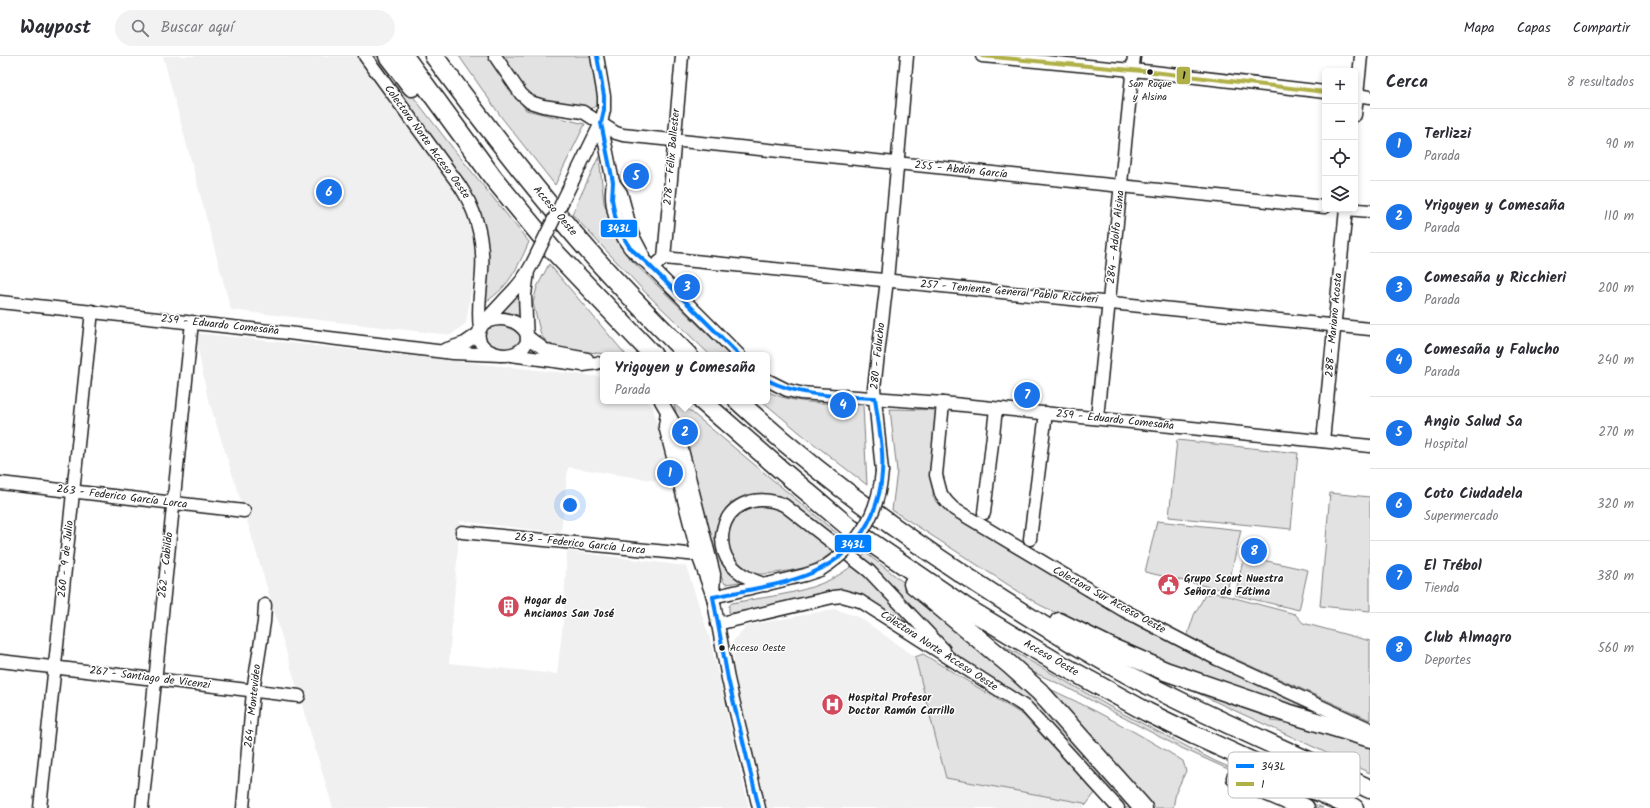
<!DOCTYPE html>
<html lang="es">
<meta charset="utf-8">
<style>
:root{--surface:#fff;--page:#f2f2f3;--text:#2b2b33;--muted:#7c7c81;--line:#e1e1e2;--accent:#1a73e8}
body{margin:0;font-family:Kalam,sans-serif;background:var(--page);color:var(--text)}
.controls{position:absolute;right:12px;top:12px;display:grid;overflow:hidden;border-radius:6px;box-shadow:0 2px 6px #0003}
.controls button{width:36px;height:36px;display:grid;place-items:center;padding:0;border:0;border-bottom:1px solid var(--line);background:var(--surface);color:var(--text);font:20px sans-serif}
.you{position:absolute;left:570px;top:449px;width:14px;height:14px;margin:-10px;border:3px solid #fff;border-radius:50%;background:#1a73e8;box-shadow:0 0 0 6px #1a73e833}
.badge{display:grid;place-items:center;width:26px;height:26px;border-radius:50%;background:var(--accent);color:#fff;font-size:13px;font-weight:700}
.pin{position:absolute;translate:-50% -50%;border:2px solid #fff;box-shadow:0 1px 4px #0006}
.popup{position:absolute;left:600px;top:296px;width:170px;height:52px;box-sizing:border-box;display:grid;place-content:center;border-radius:6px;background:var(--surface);filter:drop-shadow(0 1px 3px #0005);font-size:13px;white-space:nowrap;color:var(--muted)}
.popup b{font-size:15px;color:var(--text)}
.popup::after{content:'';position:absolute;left:50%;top:100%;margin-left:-8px;border:8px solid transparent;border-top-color:var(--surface)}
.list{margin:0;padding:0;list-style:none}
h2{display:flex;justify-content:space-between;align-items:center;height:52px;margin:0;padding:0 16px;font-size:17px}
h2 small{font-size:13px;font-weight:400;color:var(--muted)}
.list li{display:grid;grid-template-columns:26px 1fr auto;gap:12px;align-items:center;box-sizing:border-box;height:72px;padding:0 16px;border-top:1px solid var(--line)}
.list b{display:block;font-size:15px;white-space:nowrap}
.list p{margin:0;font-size:13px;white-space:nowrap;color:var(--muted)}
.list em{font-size:13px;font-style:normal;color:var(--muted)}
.icon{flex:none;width:22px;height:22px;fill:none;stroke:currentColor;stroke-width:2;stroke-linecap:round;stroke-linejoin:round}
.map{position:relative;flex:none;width:1370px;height:752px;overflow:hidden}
header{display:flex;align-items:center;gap:24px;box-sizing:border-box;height:56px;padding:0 20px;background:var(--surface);border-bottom:1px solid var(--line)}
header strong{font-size:19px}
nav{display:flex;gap:22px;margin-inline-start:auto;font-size:14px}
.search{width:280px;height:36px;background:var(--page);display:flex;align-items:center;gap:10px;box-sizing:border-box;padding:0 14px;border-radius:22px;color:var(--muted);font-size:15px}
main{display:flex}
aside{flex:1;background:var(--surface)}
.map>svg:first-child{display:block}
</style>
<header>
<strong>Waypost</strong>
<div class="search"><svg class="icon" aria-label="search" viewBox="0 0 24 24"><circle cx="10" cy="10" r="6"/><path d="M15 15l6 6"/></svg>Buscar aquí</div>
<nav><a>Mapa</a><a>Capas</a><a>Compartir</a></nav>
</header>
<main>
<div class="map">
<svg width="1370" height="752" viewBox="0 0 1370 752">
<rect width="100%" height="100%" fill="#fff"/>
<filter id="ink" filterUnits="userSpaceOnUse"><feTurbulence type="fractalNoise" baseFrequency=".025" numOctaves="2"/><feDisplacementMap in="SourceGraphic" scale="8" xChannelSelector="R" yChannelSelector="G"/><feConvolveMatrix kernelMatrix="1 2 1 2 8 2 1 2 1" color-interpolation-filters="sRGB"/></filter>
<g filter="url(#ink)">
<g fill="#f0f0f0">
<polygon points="163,0 356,0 462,142 475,170 477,196 466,267 451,279 231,254"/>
<polygon points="195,277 603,321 603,345 646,345 653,351 671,427 568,411 561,477 460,465 449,607 557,618 563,566 567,495 686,510 710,583 749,752 333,752 244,455 207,339"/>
<polygon points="834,553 859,561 915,601 946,722 1084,747 1085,752 766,752 735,629 733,585 746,570"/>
</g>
<g fill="#e2e2e2" stroke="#7f7f7f">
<path d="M370,0H382L455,95L529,186C517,213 508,233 481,249L483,177Z"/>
<polygon points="459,0 488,0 526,54 585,68 555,129 502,62"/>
<polygon points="502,0 592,0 600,43 597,50 590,53 539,46 531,42"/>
<polygon points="599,100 604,147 628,201 729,299 710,299 645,236 572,158"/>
<polygon points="549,208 626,299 610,299 550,290 541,279 533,247 537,231"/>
<polygon points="523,229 522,260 498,254"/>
<path d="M488,267L514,269L523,282C521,284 519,288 517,290C509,296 486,292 484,280C484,276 487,271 488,267Z"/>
<path d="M767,335C793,349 834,347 863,349L867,429L805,381L762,345H767Z"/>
<polygon points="673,345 678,345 845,484 841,489 778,443 734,449 717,489 726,512 748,525 725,528 717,513"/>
<polygon points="890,353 937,354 933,441 937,447 1131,564 1359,673 1130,594 1038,548 892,454 897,415"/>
<polygon points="1177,384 1298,397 1291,473 1169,461"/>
<polygon points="1330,437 1370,441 1370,555 1320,550"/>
<path d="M776,450L835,493C830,499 819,506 812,509C804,513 767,519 757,518C735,514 722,494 727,473C729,465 739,457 744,451Z"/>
<polygon points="1157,465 1241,474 1227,535 1145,516"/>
<polygon points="866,497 948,561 1010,615 1139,752 1123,752 1062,684 946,590 861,503"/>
<polygon points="1244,500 1308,514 1299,554 1235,539"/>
<path d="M855,507L922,578L849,536L732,557L729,556V550L732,547C774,539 822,537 855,507Z"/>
<polygon points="1216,537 1295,558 1303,567 1370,585 1370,664 1187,581 1194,559 1205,539"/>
<polygon points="969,570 1114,653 1215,705 1323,752 1314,752 1177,690 1064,630 1022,611"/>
<polygon points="923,598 1023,659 1095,737 1086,749 1084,747 946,722 915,601"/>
<polygon points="1139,608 1272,657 1272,665 1285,667 1286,664 1370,686 1370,717 1214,645"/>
<path d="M1041,629C1090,651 1137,676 1183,705L1186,715L1176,736L1173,752H1148L1124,724L1127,720L1117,708L1109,703Z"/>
</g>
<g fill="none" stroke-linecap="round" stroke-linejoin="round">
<defs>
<g id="minor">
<path d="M365,0L460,130C477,156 484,183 482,215C481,236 477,250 480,273"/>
<polyline points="495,0 521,38 530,46 543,50 583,56 616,77 623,79 1325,151"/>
<path d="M597,0L604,40V54L601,67L613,126C609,147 617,175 630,192C635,198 641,202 647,207L739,299"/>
<polyline points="982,0 1153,16 1325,36"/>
<polyline points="1355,39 1370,41"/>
<polyline points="1355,59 1361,0"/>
<polyline points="573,124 601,67"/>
<polyline points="613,126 621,137 632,178 643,199"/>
<polyline points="1346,153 1370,155"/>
<polyline points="664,202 682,0"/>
<polyline points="652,212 664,202 1370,273"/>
<path d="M528,215L525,239L527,286C515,310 474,297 479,276C481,267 501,248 508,240C517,231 526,220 532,208"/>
<polyline points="0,246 288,277 453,297 501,299"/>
<path d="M486,266C501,260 518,263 527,278"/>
<polyline points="528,281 544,293 550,296 587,303"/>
<polyline points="444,294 465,287 478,278"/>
<polyline points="511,299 583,309 597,307"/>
<polyline points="767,324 787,334 800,337 943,347 1370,390"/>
<polyline points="661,345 675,369 678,378 714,518 713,538"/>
<polyline points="943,347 936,419 941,438 947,446 954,453 1123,554 1217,603 1370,673"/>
<polyline points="667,356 665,370 698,499 713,541 728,623 759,752"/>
<polyline points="1097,362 1134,0"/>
<polyline points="1323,385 1346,153"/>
<polyline points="882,415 874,332 887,224 907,0"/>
<polyline points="0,427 244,455"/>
<polyline points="984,457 996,353"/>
<polyline points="462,476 698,499"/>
<polyline points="1030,483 1046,357"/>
<path d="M766,529C752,524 739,519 730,507C724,500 722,490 722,481C724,448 756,437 784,449L869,515L944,594"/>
<polyline points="713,541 805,519 820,514 829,508"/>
<polyline points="717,568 833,541 842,540 860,545 1027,652 1118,752"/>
<polyline points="0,605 299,640"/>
<polyline points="40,752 92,255"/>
<polyline points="142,752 192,266"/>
<polyline points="243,752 253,635 264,566 265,549"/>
</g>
<g id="highway">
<polyline points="388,0 412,31"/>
<polyline points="404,0 494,123 551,192 653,299"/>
<path d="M434,0C485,69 537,137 594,201C624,235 656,267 688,299"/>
<polyline points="702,345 780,413 850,472 965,551 1058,607 1147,656 1194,679 1354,752"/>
<path d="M738,345C818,419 908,484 1001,543C1048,573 1096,602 1146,628C1219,666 1295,698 1370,733"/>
<polyline points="913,528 1010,609 1040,636 1143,752"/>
<polyline points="1059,566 1112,592 1165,615 1284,656 1370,682"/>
<polyline points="1236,722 1305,752"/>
</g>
</defs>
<use href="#minor" stroke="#1c1c1c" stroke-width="15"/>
<use href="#highway" stroke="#1c1c1c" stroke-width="21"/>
<use href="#minor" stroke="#fff" stroke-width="12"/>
<use href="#highway" stroke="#fff" stroke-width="18"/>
<defs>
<g id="minor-bridge">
<polyline points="532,208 573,124"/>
<path d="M829,508C861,486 879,454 882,415"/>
</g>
</defs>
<use href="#minor-bridge" stroke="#1c1c1c" stroke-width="15" stroke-linecap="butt"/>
<use href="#minor-bridge" stroke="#fff" stroke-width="12"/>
<defs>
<g id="bus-1">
<polyline points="597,0 604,40 604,54 601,67 613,126 612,143 615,160 621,177 630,192 647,207 739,299"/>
<path d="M767,324C801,341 837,340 875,342"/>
<path d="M713,541C772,528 836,526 868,467C876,452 881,435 882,417C884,392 878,367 875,342"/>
<polyline points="713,541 728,623 759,752"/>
</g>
<polyline id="bus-2" points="982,0 1153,16 1325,36"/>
</defs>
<use href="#bus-1" stroke="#fff" stroke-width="7"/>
<use href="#bus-2" stroke="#fff" stroke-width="7"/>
<use href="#bus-1" stroke="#007fff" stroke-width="4"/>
<use href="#bus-2" stroke="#b0b049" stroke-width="4"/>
</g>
</g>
<defs>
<symbol id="civic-disc" viewBox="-11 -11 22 22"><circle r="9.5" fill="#d1495b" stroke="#fff"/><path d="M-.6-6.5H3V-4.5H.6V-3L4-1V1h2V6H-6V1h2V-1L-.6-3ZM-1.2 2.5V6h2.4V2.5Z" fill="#fff"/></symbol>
<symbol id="building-disc" viewBox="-11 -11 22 22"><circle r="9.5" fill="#d1495b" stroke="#fff"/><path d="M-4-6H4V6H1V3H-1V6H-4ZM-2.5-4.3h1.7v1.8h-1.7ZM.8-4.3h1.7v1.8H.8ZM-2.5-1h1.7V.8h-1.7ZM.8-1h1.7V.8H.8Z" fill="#fff"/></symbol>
<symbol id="hospital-disc" viewBox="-11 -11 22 22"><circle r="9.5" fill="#d1495b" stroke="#fff"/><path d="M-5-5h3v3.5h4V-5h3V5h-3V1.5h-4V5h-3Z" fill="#fff"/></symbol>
</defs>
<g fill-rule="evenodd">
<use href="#civic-disc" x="1156" y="516" width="25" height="25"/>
<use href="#building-disc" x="496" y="538" width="25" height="25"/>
<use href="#hospital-disc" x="820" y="636" width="25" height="25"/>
</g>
<g fill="#1c1c1c" stroke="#fff" stroke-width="1.5">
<circle cx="1150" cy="16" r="3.5"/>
<circle cx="722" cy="592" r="3.5"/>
</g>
<g text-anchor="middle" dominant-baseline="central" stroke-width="3" stroke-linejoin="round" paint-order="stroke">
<g font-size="10" fill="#1c1c1c" stroke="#fff">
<text x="1150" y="28">San Roque<tspan x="1150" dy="13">y Alsina</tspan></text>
<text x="730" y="592" text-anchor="start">Acceso Oeste</text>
</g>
<g font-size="11" fill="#1c1c1c" stroke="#fff">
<text transform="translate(427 86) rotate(54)">Colectora Norte Acceso Oeste</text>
<text transform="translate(672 101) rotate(-85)">278 - Félix Ballester</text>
<text transform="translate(961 114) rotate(6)">255 - Abdón García</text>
<text transform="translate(555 155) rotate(50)">Acceso Oeste</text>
<text transform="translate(1116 181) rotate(-84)">284 - Adolfo Alsina</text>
<text transform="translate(1009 236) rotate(5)">257 - Teniente General Pablo Riccheri</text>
<text transform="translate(220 269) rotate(6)">259 - Eduardo Comesaña</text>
<text transform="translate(1334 269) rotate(-85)">288 - Mariano Acosta</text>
<text transform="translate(878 300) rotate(-84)">280 - Falucho</text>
<text transform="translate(1115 364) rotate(6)">259 - Eduardo Comesaña</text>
<text transform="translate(122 441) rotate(7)">263 - Federico García Lorca</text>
<text transform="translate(580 488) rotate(6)">263 - Federico García Lorca</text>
<text transform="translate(66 503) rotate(-84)">260 - 9 de Julio</text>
<text transform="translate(166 509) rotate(-84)">262 - Cabildo</text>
<text transform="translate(1109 544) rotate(29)">Colectora Sur Acceso Oeste</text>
<text transform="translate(939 595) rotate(33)">Colectora Norte Acceso Oeste</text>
<text transform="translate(1051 602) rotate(30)">Acceso Oeste</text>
<text transform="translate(150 622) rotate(7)">267 - Santiago de Vicenzi</text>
<text transform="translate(253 650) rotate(-84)">264 - Montevideo</text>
</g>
<g font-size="11" font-weight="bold" fill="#1c1c1c" stroke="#fff" text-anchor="start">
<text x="1184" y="523">Grupo Scout Nuestra<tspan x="1184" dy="13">Señora de Fátima</tspan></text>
<text x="524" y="545">Hogar de<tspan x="524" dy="13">Ancianos San José</tspan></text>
<text x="848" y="642">Hospital Profesor<tspan x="848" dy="13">Doctor Ramón Carrillo</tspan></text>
</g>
</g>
<rect x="1228" y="696" width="132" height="46" rx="6" fill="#fff" stroke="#bbb" stroke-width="1"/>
<rect x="1236" y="708" width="18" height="4" fill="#007fff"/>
<rect x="1236" y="726" width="18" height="4" fill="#b0b049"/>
<g font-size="11" fill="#1c1c1c">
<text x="1261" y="714">343L</text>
<text x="1261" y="732">1</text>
</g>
<g stroke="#fff" stroke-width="1.5">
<rect x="1176" y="10" width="15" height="19" rx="4" fill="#b0b049"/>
<rect x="600" y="163" width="38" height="19" rx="4" fill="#007fff"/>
<rect x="834" y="478" width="38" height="19" rx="4" fill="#007fff"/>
</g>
<g font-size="11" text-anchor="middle" font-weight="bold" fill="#fff">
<text x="619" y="176">343L</text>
<text x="853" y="492">343L</text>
</g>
<g font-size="11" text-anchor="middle" font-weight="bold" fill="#111">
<text x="1184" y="23">1</text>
</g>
</svg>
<div class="controls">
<button>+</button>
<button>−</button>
<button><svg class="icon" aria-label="locate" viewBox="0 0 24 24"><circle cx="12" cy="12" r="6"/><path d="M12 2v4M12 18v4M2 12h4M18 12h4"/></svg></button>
<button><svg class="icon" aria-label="layers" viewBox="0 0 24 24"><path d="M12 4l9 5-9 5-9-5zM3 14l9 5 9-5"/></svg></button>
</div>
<div class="you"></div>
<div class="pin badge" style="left:670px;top:417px">1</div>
<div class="pin badge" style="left:685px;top:376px">2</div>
<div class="popup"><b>Yrigoyen y Comesaña</b>Parada</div>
<div class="pin badge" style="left:687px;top:231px">3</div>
<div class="pin badge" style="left:843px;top:349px">4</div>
<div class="pin badge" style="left:636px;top:120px">5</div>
<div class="pin badge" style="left:329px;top:136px">6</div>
<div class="pin badge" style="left:1027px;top:339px">7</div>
<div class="pin badge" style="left:1254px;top:495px">8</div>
</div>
<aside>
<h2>Cerca<small>8 resultados</small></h2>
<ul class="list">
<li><span class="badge">1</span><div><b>Terlizzi</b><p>Parada</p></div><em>90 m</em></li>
<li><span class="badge">2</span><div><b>Yrigoyen y Comesaña</b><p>Parada</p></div><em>110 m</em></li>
<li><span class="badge">3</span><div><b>Comesaña y Ricchieri</b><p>Parada</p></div><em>200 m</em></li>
<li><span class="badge">4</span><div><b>Comesaña y Falucho</b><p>Parada</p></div><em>240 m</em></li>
<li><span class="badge">5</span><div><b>Angio Salud Sa</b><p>Hospital</p></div><em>270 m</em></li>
<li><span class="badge">6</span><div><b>Coto Ciudadela</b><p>Supermercado</p></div><em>320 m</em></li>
<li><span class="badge">7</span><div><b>El Trébol</b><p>Tienda</p></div><em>380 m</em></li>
<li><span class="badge">8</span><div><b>Club Almagro</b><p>Deportes</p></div><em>560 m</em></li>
</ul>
</aside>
</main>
